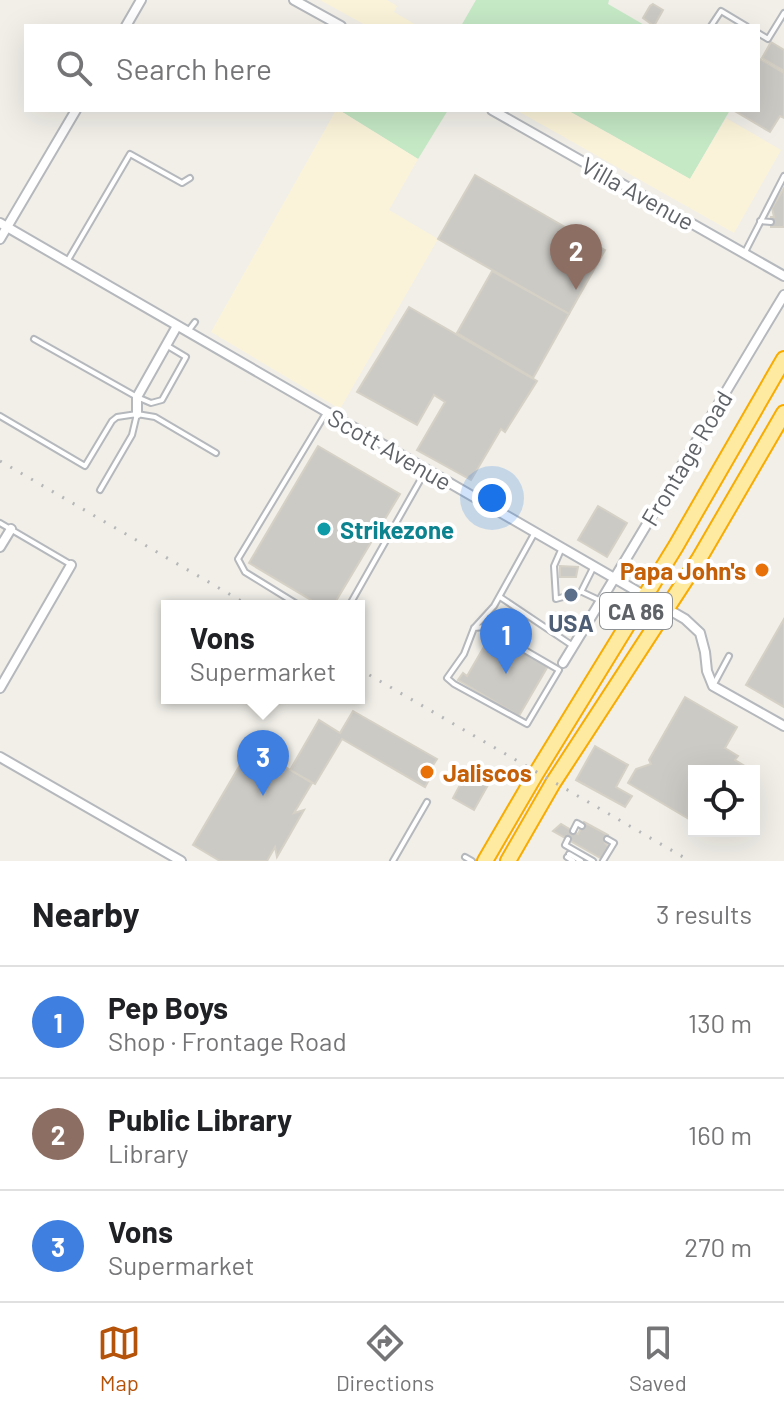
<!DOCTYPE html>
<meta charset="utf-8">
<style>
:root{--surface:#fff;--page:#f6f6f6;--text:#202124;--muted:#757577;--line:#e0e0e0;--accent:#b45309}
body{margin:0;font-family:Barlow,sans-serif;background:var(--page);color:var(--text)}
.controls{position:absolute;right:24px;bottom:24px;display:grid;overflow:hidden;border-radius:0px;box-shadow:0 8px 32px #0002}
.controls button{width:72px;height:72px;display:grid;place-items:center;padding:0;border:0;border-bottom:2px solid var(--line);background:var(--surface);color:var(--text);font:40px sans-serif}
.you{position:absolute;left:492px;top:498px;width:28px;height:28px;margin:-20px;border:6px solid #fff;border-radius:50%;background:#1a73e8;box-shadow:0 0 0 12px #1a73e833}
.badge{display:grid;place-items:center;width:52px;height:52px;border-radius:50%;background:var(--accent);color:#fff;font-size:26px;font-weight:700}
.pin{position:absolute;translate:-50% -66px;filter:drop-shadow(0 2px 4px #0008)}
.pin::after{content:'';position:absolute;top:42px;width:28px;height:24px;background:inherit;clip-path:polygon(0 0,100% 0,50% 100%)}
.popup{position:absolute;left:161px;top:600px;width:204px;height:104px;box-sizing:border-box;display:grid;place-content:center;border-radius:0px;background:var(--surface);filter:drop-shadow(0 2px 6px #0005);font-size:26px;white-space:nowrap;color:var(--muted)}
.popup b{font-size:30px;color:var(--text)}
.popup::after{content:'';position:absolute;left:50%;top:100%;margin-left:-16px;border:16px solid transparent;border-top-color:var(--surface)}
.list{margin:0;padding:0;list-style:none}
h2{display:flex;justify-content:space-between;align-items:center;height:104px;margin:0;padding:0 32px;font-size:34px}
h2 small{font-size:26px;font-weight:400;color:var(--muted)}
.list li{display:grid;grid-template-columns:52px 1fr auto;gap:24px;align-items:center;box-sizing:border-box;height:112px;padding:0 32px;border-top:2px solid var(--line)}
.list b{display:block;font-size:30px;white-space:nowrap}
.list p{margin:0;font-size:26px;white-space:nowrap;color:var(--muted)}
.list em{font-size:26px;font-style:normal;color:var(--muted)}
.icon{flex:none;width:44px;height:44px;fill:none;stroke:currentColor;stroke-width:2;stroke-linecap:round;stroke-linejoin:round}
.map{position:relative;flex:none;width:784px;height:861px;overflow:hidden}
.search{position:absolute;background:var(--surface);box-shadow:0 8px 32px #0002;left:24px;right:24px;top:24px;height:88px;display:flex;align-items:center;gap:20px;box-sizing:border-box;padding:0 28px;border-radius:0px;color:var(--muted);font-size:30px}
.sheet{height:440px;background:var(--surface)}
nav{display:flex;justify-content:space-around;align-items:center;box-sizing:border-box;height:112px;border-top:2px solid var(--line);background:var(--surface);font-size:22px;color:var(--muted)}
nav a{display:grid;justify-items:center;gap:4px}
nav .on{color:var(--accent)}
.map>svg:first-child{display:block}
</style>
<div class="map">
<svg width="784" height="861" viewBox="0 0 784 861">
<rect width="100%" height="100%" fill="#f1efe8"/>
<g fill="#c5e8c5">
<polygon points="476,0 609,0 608,4 646,26 461,26"/>
<polygon points="339,110 448,110 418,159"/>
<polygon points="567,110 730,110 690,179"/>
</g>
<g fill="#fbf3d9">
<polygon points="320,0 387,0 397,6 394,12 418,26 367,26"/>
<polygon points="336,110 339,110 418,159 389,210 438,239 340,409 211,332"/>
<polygon points="516,110 567,110 690,179 726,118 781,150 734,233"/>
</g>
<g fill="#cccac5" stroke="#d6d1c6" stroke-width="2">
<polygon points="653,4 663,10 654,26 643,18 650,6"/>
<polygon points="771,42 784,50 784,71 762,58"/>
<polygon points="760,59 784,73 784,118 780,116 770,132 733,110 758,110 758,63"/>
<polygon points="475,175 605,250 569,314 438,239"/>
<polygon points="784,188 784,227 771,227 771,217 774,217 772,208"/>
<polygon points="492,271 569,314 533,378 457,333"/>
<polygon points="409,307 537,381 505,432 501,429 471,480 417,450 445,402 434,395 417,425 357,392"/>
<polygon points="318,446 400,494 333,606 321,606 249,563"/>
<polygon points="598,506 627,523 607,557 578,540"/>
<polygon points="560,566 578,567 576,577 560,577"/>
<polygon points="784,619 784,707 746,685"/>
<polygon points="492,633 548,666 519,716 458,680 463,673 467,676"/>
<polygon points="685,697 737,727 725,748 738,756 735,760 748,768 746,771 694,771 694,822 628,783 636,769 651,764 649,760"/>
<polygon points="353,711 437,759 426,776 430,778 425,787 342,739 315,784 290,770 319,720 340,733"/>
<polygon points="257,736 278,748 272,759 312,783 294,813 304,810 277,857 275,847 267,861 220,861 193,845"/>
<polygon points="595,746 628,765 616,787 632,796 625,807 576,780"/>
<polygon points="470,766 492,778 474,810 453,798"/>
<polygon points="584,822 608,835 605,843 609,847 602,859 553,831 561,824 578,834"/>
</g>
<g fill="none" stroke-linecap="round" stroke-linejoin="round">
<defs>
<g id="service">
<polyline points="711,26 721,11 746,26"/>
<polyline points="758,33 768,39 784,13"/>
<polyline points="760,221 771,222"/>
<polyline points="745,252 784,176"/>
<polyline points="68,260 130,154 182,183 190,178"/>
<polyline points="189,330 195,322"/>
<polyline points="34,339 137,397 151,403 162,400 186,357 166,345"/>
<polyline points="0,416 85,466 112,421 117,417 137,414 155,417 216,453"/>
<polyline points="100,490 132,435 137,414"/>
<polyline points="0,523 70,564"/>
<polyline points="561,550 554,566 556,599 581,592 594,566"/>
<polyline points="582,592 599,600"/>
<polyline points="500,597 573,646"/>
<polyline points="300,606 245,572 238,559 326,413"/>
<polyline points="349,606 426,470"/>
<polyline points="474,628 485,627 559,670 527,724 454,684 447,678 464,654 474,628 494,606 534,534"/>
<polyline points="714,684 729,656"/>
<polyline points="573,831 577,823 582,826"/>
<polyline points="568,839 565,845 593,861"/>
<polyline points="569,854 581,861"/>
<polyline points="465,857 472,861"/>
<polyline points="567,857 573,861"/>
<polyline points="393,861 427,802"/>
<polyline points="603,861 614,843 607,839"/>
</g>
<g id="minor">
<polyline points="294,0 341,26"/>
<polyline points="126,26 141,0"/>
<polyline points="492,110 784,276"/>
<polyline points="0,223 685,619 700,633 705,652 707,671 713,686 784,726"/>
<polyline points="0,239 76,110"/>
<polyline points="137,414 137,397 177,326"/>
<polyline points="0,547 11,529"/>
<path d="M563,663C638,541 710,417 784,295"/>
<polyline points="0,688 71,565"/>
<polyline points="0,757 181,861"/>
</g>
<g id="trunk">
<polyline points="485,861 537,772 676,546 784,359"/>
<polyline points="508,861 553,783 699,559 784,413"/>
</g>
</defs>
<use href="#service" stroke="#b5b8bc" stroke-width="8"/>
<use href="#minor" stroke="#b5b8bc" stroke-width="12"/>
<use href="#trunk" stroke="#f9ab00" stroke-width="18"/>
<use href="#service" stroke="#fff" stroke-width="4"/>
<use href="#minor" stroke="#fff" stroke-width="8"/>
<use href="#trunk" stroke="#feeaa1" stroke-width="14"/>
<g stroke="#b6b7b8" stroke-width="3" stroke-dasharray="2 10" stroke-linecap="butt">
<polyline points="0,461 250,606"/>
<polyline points="359,669 690,861"/>
</g>
</g>
<circle fill="#0f9aa8" stroke="#fff" stroke-width="3" cx="324" cy="529" r="8"/>
<g fill="#e8710a" stroke="#fff" stroke-width="3">
<circle cx="762" cy="570" r="8"/>
<circle cx="427" cy="772" r="8"/>
</g>
<circle fill="#5c6f8a" stroke="#fff" stroke-width="3" cx="571" cy="595" r="8"/>
<g text-anchor="middle" dominant-baseline="central" stroke-width="8" stroke-linejoin="round" paint-order="stroke">
<rect fill="#fff" stroke="#8f9295" stroke-width="2" x="600" y="593" width="72" height="36" rx="6"/>
<g font-size="22" font-weight="bold" fill="#5f6368">
<text x="636" y="611">CA 86</text>
</g>
<g font-size="24" fill="#5f6368" stroke="#fff">
<text transform="translate(638 193) rotate(29)">Villa Avenue</text>
<text transform="translate(390 449) rotate(30)">Scott Avenue</text>
<text transform="translate(686 458) rotate(-59)">Frontage Road</text>
</g>
<g font-size="24" font-weight="bold" fill="#0d838f" stroke="#fff" text-anchor="start">
<text x="340" y="529">Strikezone</text>
</g>
<g font-size="24" font-weight="bold" fill="#c56008" stroke="#fff" text-anchor="end">
<text x="746" y="570">Papa John's</text>
<text x="443" y="772" text-anchor="start">Jaliscos</text>
</g>
<g font-size="24" font-weight="bold" fill="#4e5e75" stroke="#fff">
<text x="571" y="622">USA</text>
</g>
</g>
</svg>
<div class="controls">
<button><svg class="icon" aria-label="locate" viewBox="0 0 24 24"><circle cx="12" cy="12" r="6"/><path d="M12 2v4M12 18v4M2 12h4M18 12h4"/></svg></button>
</div>
<div class="you"></div>
<div class="pin badge" style="left:506px;top:674px;background:#3f7fe0">1</div>
<div class="pin badge" style="left:576px;top:290px;background:#8d6e63">2</div>
<div class="pin badge" style="left:263px;top:796px;background:#3f7fe0">3</div>
<div class="popup"><b>Vons</b>Supermarket</div>
<div class="search"><svg class="icon" aria-label="search" viewBox="0 0 24 24"><circle cx="10" cy="10" r="6"/><path d="M15 15l6 6"/></svg>Search here</div>
</div>
<section class="sheet">
<h2>Nearby<small>3 results</small></h2>
<ul class="list">
<li><span class="badge" style="background:#3f7fe0">1</span><div><b>Pep Boys</b><p>Shop · Frontage Road</p></div><em>130 m</em></li>
<li><span class="badge" style="background:#8d6e63">2</span><div><b>Public Library</b><p>Library</p></div><em>160 m</em></li>
<li><span class="badge" style="background:#3f7fe0">3</span><div><b>Vons</b><p>Supermarket</p></div><em>270 m</em></li>
</ul>
</section>
<nav>
<a class="on"><svg class="icon" aria-label="map" viewBox="0 0 24 24"><path d="M3 6l6-2 6 2 6-2v14l-6 2-6-2-6 2zM9 4v14M15 6v14"/></svg>Map</a>
<a><svg class="icon" aria-label="directions" viewBox="0 0 24 24"><path d="M12 3l9 9-9 9-9-9zM9 14v-3h6M13 9l2 2-2 2"/></svg>Directions</a>
<a><svg class="icon" aria-label="saved" viewBox="0 0 24 24"><path d="M7 4h10v16l-5-4-5 4z"/></svg>Saved</a>
</nav>
